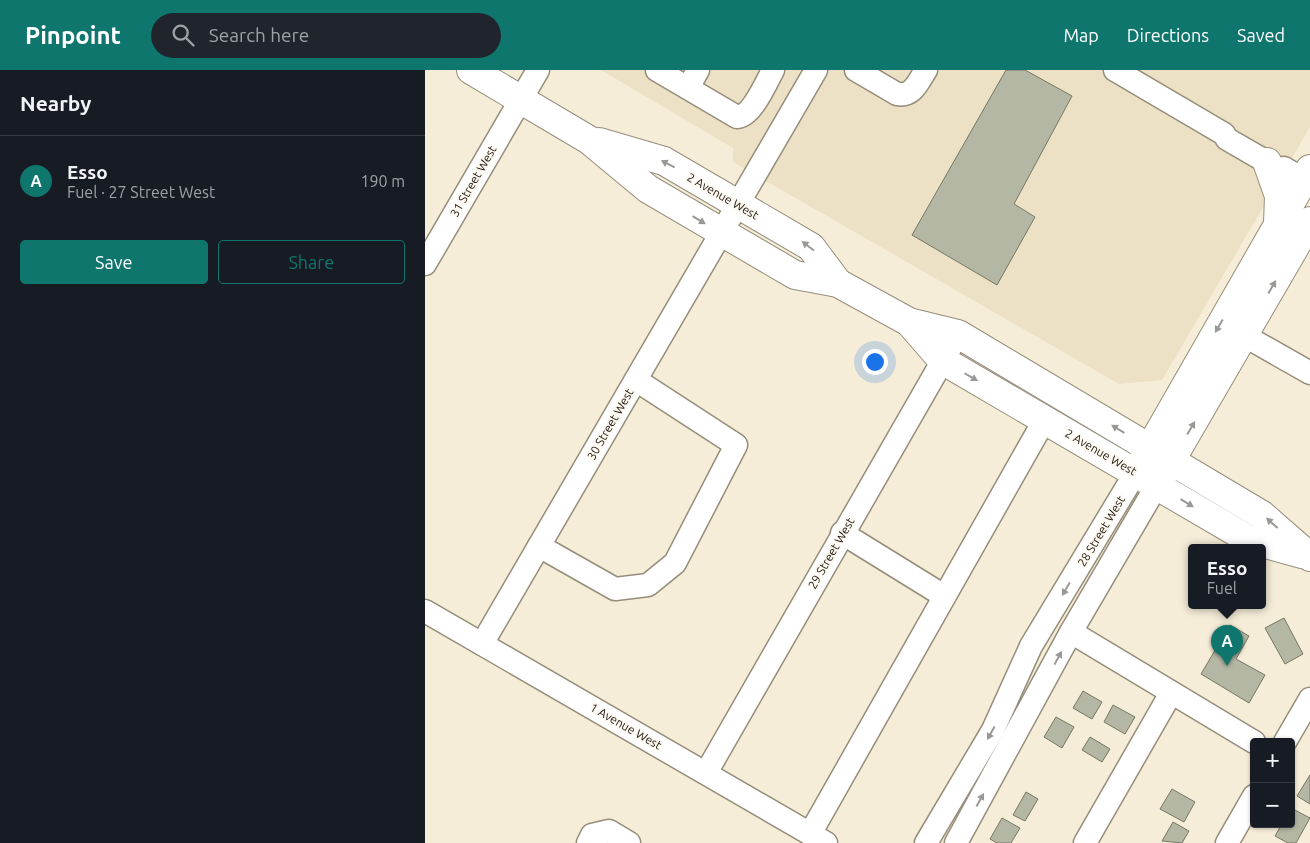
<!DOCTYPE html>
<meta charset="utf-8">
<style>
:root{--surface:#171b24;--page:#20242c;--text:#f1f3f6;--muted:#9ea1a6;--line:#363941;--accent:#0f766e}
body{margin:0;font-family:Ubuntu,sans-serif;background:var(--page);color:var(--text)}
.controls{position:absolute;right:15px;bottom:15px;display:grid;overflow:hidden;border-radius:5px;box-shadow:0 1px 4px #0004}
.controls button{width:45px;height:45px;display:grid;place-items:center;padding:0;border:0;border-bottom:1px solid var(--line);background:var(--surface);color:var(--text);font:25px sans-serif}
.you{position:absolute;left:449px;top:291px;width:18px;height:18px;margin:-12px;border:4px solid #fff;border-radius:50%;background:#1a73e8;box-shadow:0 0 0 8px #1a73e833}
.badge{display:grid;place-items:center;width:32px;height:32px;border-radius:50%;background:var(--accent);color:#fff;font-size:16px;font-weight:700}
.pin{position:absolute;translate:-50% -41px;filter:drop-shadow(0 1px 2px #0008)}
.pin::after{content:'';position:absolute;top:26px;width:18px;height:15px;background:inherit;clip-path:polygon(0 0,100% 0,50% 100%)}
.popup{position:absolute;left:763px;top:474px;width:78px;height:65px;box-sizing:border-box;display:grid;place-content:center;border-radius:5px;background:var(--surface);filter:drop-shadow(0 1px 4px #0005);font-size:16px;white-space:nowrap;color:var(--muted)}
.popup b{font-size:19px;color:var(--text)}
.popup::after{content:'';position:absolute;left:50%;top:100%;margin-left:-10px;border:10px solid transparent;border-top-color:var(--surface)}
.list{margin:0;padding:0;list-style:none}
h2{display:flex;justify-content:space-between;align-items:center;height:65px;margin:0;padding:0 20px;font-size:21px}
h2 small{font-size:16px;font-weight:400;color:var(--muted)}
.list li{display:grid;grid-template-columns:32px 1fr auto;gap:15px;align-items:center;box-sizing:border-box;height:90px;padding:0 20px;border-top:1px solid var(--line)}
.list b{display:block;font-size:19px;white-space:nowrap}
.list p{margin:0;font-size:16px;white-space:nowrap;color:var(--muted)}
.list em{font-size:16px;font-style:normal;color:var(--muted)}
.actions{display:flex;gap:10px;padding:15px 20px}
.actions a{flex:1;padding:11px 0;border:1px solid var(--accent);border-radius:5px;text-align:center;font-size:18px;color:var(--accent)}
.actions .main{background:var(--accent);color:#fff}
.icon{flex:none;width:28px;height:28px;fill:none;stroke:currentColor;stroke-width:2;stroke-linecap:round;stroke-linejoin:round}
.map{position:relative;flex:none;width:885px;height:773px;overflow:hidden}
header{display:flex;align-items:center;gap:30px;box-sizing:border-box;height:70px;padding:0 25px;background:var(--accent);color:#fff}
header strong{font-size:24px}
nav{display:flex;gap:28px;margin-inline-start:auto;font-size:18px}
.search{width:350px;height:45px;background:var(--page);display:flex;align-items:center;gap:12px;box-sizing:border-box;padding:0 18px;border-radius:28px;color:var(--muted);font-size:19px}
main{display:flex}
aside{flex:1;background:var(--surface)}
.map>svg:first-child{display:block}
</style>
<header>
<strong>Pinpoint</strong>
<div class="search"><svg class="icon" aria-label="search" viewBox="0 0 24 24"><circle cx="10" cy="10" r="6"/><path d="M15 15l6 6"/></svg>Search here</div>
<nav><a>Map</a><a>Directions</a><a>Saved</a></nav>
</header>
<main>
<aside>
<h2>Nearby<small></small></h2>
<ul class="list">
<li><span class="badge">A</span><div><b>Esso</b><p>Fuel · 27 Street West</p></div><em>190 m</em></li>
</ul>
<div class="actions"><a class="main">Save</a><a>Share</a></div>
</aside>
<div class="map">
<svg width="885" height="773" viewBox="0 0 885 773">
<rect width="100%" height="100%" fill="#f6edd8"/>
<polygon fill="#ece0c5" points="176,0 885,0 885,57 737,310 694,314 308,92 308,78"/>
<g fill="#b4b7a3" stroke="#757865">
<polygon points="581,0 600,0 647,26 589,134 610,147 572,215 487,165"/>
<polygon points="859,548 878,584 860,594 840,558"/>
<polygon points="805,555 824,566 811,589 840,605 824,633 776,604"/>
<polygon points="658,621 677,632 667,649 648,638"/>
<polygon points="688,635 710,647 700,664 679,652"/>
<polygon points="631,647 649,657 637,678 619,667"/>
<polygon points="665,667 685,679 677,692 657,680"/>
<polygon points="885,705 885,734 872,726"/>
<polygon points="747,719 770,732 759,752 735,739"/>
<polygon points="601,722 613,729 600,751 588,745"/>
<polygon points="866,738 885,748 871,773 863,773 850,766 857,754 866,754"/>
<polygon points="577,748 595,758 586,773 572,773 565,769"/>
<polygon points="748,752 764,761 757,773 737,771"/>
</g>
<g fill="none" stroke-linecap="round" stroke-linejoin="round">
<defs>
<g id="minor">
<path d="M232,0L312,47C327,46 341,13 348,0"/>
<path d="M431,0L472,24C488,27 493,12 501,0"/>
<polyline points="690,0 799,64 802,69 854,99 859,98 879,110"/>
<polyline points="263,18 273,0"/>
<polyline points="0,194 113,0"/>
<polyline points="820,266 885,303"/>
<polyline points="417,463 519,526"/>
<polyline points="114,476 190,519 223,515 250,493 311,375 211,310"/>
<polyline points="0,541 401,773"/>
<polyline points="646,562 829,672"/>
<polyline points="57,574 391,0"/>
<polyline points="860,672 885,629"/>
<polyline points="281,703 533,264"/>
<polyline points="385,764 620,349"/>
<polyline points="163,773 167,765 184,761 204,773"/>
<polyline points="501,773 568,660 606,576 711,402"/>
<polyline points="531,773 646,562 732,415"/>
<polyline points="660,773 746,623"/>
<polyline points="802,773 829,726"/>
</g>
<g id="major">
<polyline points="842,92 854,126 853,153"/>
<polyline points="713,399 885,99"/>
<polyline points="734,411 885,151"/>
</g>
<g id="highway">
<polyline points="46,0 164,70 223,119 370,205 413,213 484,252 533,264 837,445 885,487"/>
<polyline points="174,72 239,91 386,177 413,213"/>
<polyline points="484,252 517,290 823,469 877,484"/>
</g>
</defs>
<use href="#minor" stroke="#968d7b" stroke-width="25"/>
<use href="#major" stroke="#968d7b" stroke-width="30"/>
<use href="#highway" stroke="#968d7b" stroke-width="30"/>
<use href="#minor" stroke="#fff" stroke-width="22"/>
<use href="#major" stroke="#fff" stroke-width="28"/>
<use href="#highway" stroke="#fff" stroke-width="28"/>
</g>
<defs><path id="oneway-solid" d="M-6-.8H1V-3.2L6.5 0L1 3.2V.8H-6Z" transform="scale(1.25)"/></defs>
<g fill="#9a9895">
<use href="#oneway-solid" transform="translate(243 94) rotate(-153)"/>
<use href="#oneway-solid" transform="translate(274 150) rotate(31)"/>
<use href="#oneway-solid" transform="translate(383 176) rotate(-143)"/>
<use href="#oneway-solid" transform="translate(847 217) rotate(-60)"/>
<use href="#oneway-solid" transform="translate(794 256) rotate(120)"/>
<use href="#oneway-solid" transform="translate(546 307) rotate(30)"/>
<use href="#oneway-solid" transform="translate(766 358) rotate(-59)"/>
<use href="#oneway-solid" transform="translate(693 359) rotate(-149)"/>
<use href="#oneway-solid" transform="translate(762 433) rotate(31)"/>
<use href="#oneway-solid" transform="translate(847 453) rotate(-138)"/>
<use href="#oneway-solid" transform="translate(641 519) rotate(121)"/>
<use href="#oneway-solid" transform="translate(633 588) rotate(-62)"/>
<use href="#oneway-solid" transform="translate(566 663) rotate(119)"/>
<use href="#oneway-solid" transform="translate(555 730) rotate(-61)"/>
</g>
<g text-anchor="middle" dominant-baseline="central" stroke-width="4" stroke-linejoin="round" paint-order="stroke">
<g font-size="12" fill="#1f1b14" stroke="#fefaf2">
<text transform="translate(48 111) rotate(-60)">31 Street West</text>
<text transform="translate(298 126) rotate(30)">2 Avenue West</text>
<text transform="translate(185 354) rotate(-60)">30 Street West</text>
<text transform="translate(676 382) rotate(30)">2 Avenue West</text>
<text transform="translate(676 461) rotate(-59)">28 Street West</text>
<text transform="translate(406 483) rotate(-60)">29 Street West</text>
<text transform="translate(201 656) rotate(30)">1 Avenue West</text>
</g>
</g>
</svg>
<div class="controls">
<button>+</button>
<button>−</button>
</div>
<div class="you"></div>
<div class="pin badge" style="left:802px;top:596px">A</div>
<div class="popup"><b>Esso</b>Fuel</div>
</div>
</main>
